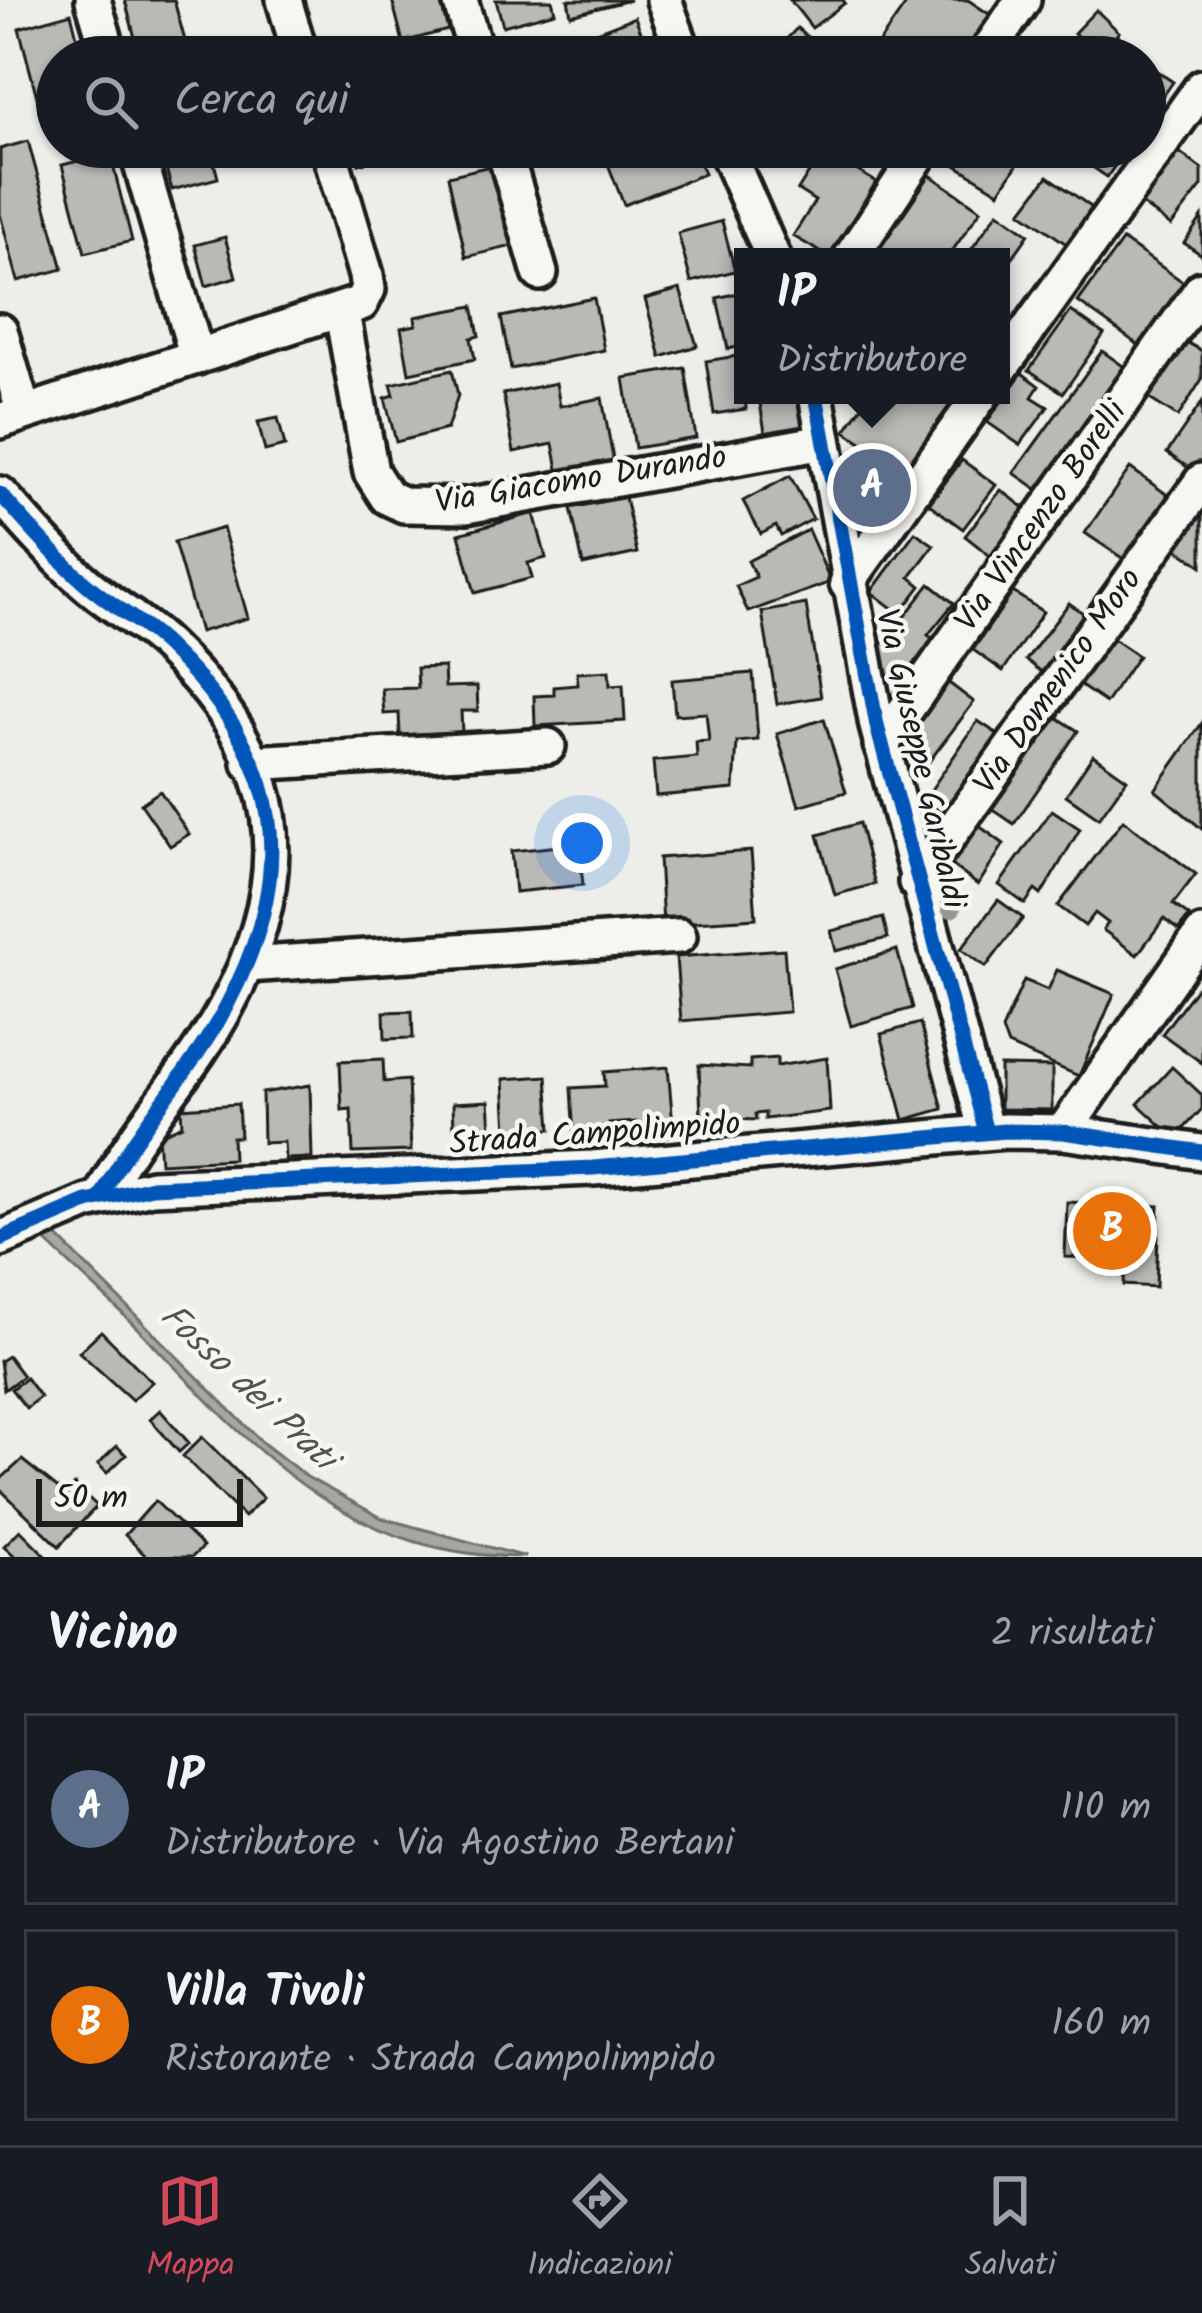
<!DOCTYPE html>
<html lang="it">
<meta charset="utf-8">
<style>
:root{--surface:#171b24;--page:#242831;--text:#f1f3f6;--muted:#9ea1a6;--line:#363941;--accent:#d1495b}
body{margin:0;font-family:Kalam,sans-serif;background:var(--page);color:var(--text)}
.scale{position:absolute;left:36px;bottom:30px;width:207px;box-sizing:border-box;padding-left:12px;border:6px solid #1c1c1c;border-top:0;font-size:33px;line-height:42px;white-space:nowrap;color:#1c1c1c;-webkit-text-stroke:9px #f6f6f2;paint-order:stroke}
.you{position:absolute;left:582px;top:843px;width:42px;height:42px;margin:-30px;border:9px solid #fff;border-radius:50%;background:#1a73e8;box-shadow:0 0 0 18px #1a73e833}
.badge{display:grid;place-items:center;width:78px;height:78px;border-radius:50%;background:var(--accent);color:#fff;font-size:39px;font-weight:700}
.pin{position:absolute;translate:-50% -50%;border:6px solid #fff;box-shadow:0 3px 12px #0006}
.popup{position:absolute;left:734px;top:248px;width:276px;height:156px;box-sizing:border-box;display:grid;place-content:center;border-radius:0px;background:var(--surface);filter:drop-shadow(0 3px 9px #0005);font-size:39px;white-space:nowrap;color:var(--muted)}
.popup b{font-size:45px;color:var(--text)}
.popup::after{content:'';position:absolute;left:50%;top:100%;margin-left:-24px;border:24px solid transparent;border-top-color:var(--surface)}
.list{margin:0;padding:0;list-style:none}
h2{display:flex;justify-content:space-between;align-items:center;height:156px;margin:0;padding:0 48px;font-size:51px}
h2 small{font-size:39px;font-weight:400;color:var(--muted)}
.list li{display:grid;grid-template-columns:78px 1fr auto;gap:36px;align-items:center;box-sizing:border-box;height:192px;margin:0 24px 24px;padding:0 24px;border:3px solid var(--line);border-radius:0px}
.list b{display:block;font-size:45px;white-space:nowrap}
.list p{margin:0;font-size:39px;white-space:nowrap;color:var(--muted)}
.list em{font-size:39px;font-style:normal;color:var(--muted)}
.icon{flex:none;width:66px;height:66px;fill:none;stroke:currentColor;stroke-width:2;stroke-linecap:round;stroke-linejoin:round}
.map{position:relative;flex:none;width:1202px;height:1557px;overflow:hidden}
.search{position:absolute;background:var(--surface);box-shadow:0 3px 9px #0004;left:36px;right:36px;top:36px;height:132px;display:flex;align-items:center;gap:30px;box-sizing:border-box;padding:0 42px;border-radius:66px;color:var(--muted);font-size:45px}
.sheet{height:588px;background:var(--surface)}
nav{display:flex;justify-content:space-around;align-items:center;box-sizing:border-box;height:168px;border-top:3px solid var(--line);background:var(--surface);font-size:33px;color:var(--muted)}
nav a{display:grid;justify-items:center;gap:6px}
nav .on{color:var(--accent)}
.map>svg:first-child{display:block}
</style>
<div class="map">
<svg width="1202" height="1557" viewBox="0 0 1202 1557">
<rect width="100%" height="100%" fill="#edede9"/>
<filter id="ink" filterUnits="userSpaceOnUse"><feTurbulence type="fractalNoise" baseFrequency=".00833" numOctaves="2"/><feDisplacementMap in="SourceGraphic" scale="24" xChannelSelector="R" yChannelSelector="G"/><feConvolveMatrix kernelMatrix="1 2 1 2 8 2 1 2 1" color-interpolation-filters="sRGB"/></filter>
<g filter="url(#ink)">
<path fill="#a6a6a3" stroke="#6f6f6d" stroke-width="3" d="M54,1233L263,1443L307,1477L382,1518L526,1557C346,1557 258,1453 143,1334C110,1301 76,1270 43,1239Z"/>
<g fill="#b9b9b6" stroke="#1c1c1c" stroke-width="3">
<polygon points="125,0 174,0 185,41 139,53"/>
<polygon points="392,0 440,0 448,30 403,42"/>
<polygon points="496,0 552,0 555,12 503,26"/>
<polygon points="568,0 630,0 571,15"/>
<polygon points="790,0 843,0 845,3 812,28"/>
<polygon points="909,0 968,0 992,16 964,57 883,57 874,50"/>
<polygon points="1096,10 1119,32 1097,55 1074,33"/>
<polygon points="71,13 82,57 57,57 57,96 38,101 19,28"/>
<polygon points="635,17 651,57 589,57 581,38"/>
<polygon points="797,28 819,47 810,57 770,57"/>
<polygon points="1145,63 1173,82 1145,122"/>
<polygon points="28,141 63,269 18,281 0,214 0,149"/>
<polygon points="160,147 210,147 218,178 172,190"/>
<polygon points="354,147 406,147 406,149 359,164"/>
<polygon points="611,147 694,147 704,174 624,205 606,159 615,156"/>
<polygon points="857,147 904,147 890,168"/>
<polygon points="946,147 1029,147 999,192 940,155"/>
<polygon points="1063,147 1128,147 1107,177"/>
<polygon points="823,150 876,182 829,257 793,236 815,201 798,190"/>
<polygon points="1179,152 1202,169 1202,186 1171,226 1140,203"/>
<polygon points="110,153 132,241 85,253 62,165"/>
<polygon points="494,165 513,246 466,257 448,176"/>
<polygon points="930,175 981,210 948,257 874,257"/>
<polygon points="1048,176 1098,212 1072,248 1021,212"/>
<polygon points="998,212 1029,234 1001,274 1001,257 966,257"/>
<polygon points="1202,217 1202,255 1184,243"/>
<polygon points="722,221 735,271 691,282 678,233"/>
<polygon points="225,237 236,277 206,286 195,245"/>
<polygon points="1123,240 1189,286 1144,349 1078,302"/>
<polygon points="680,289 697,346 661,357 645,299"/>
<polygon points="743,292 743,346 728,349 717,298"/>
<polygon points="594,298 604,350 511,369 501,317"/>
<polygon points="473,306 479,336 471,338 475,359 409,373 401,328 416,325 415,317"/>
<polygon points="1071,311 1104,334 1063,393 1029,370"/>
<polygon points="1181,339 1202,351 1202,379 1178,417 1145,396"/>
<polygon points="1102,351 1133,373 1044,494 1014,473"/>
<polygon points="743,355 746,409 714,414 706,361"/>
<polygon points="685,368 696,438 635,448 624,378"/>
<polygon points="452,370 458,395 447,429 396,442 385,398 394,395 391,384"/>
<polygon points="1022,373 1039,386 1032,397 1048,407 1020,445 987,422"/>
<polygon points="556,383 560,406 602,398 614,464 559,474 553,444 514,452 503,394"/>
<polygon points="800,395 807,435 767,443 759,398"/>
<polygon points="862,395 979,395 912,476 845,431 867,399"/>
<polygon points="1202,402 1202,470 1199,475 1167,453"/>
<polygon points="278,418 285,446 265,451 258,422"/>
<polygon points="962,460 996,485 963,529 929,504"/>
<polygon points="1130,468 1172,498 1128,562 1085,533"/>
<polygon points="885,474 888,499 858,503 855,477"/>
<polygon points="790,476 813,519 781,536 776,526 761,534 743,501"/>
<polygon points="1001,490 1030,512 994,559 965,536"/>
<polygon points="625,497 637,553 583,565 571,508"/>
<polygon points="1202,511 1202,566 1176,548"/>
<polygon points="534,513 546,558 528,563 532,578 475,593 459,534"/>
<polygon points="223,528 248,618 200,632 174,542"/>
<polygon points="808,530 831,582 748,612 736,586 756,577 748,561"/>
<polygon points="915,532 934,545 910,577 921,586 900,614 871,592"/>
<polygon points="930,584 954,603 928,635 944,647 909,692 869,661"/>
<polygon points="1013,592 1043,612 1003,671 973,650"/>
<polygon points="1069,603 1090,618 1047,676 1026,660"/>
<polygon points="806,604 821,697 777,704 762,612"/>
<polygon points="1110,637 1138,656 1106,703 1078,684"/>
<polygon points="444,667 445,687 477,686 478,711 461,711 462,732 400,735 399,713 384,714 382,689 418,688 417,668"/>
<polygon points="609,671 610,686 623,685 625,721 535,726 534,696 554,695 554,687 578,685 577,673"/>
<polygon points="753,673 758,740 737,742 734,789 656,796 653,761 697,757 696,742 709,741 706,713 675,715 672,680"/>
<polygon points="945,680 974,702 928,763 898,741"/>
<polygon points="1052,714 1078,731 1014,824 988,806"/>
<polygon points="824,719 846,792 799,806 777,734"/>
<polygon points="978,721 1008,741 953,820 924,800"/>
<polygon points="1202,723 1202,829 1155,790"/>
<polygon points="1093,755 1127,779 1099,818 1066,795"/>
<polygon points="160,791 189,834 170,846 141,804"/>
<polygon points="1052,810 1080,829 1041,895 1035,890 1025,904 999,885"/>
<polygon points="1123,820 1196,874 1173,904 1189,916 1178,930 1164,919 1137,955 1103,930 1108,923 1095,913 1085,926 1058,906"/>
<polygon points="859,823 875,884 835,895 818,835"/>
<polygon points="975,823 1004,844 978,885 947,862"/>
<polygon points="579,844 583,885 515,892 511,851"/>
<polygon points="751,851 756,918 663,924 659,858"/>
<polygon points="998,900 1023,918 986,967 961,949"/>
<polygon points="883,918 888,938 836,951 831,931"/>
<polygon points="784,949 789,1012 681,1021 676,957"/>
<polygon points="897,950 913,1008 851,1026 835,969"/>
<polygon points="1057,970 1114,994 1079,1076 1008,1045 1002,1030 1024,980 1048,990"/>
<polygon points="1202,980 1202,1063 1162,1034"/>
<polygon points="412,1011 413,1038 385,1039 384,1012"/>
<polygon points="920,1023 943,1109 904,1120 881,1034"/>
<polygon points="777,1058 777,1066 827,1058 830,1111 765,1119 765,1113 755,1114 756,1120 701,1118 699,1065 750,1068 750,1060"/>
<polygon points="383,1059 384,1082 408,1080 411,1151 353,1153 351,1109 342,1110 340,1061"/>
<polygon points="1000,1066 1052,1067 1052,1110 1000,1109"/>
<polygon points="668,1067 674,1136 637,1138 636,1122 609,1124 610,1134 574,1137 571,1088 605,1086 604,1072"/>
<polygon points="1172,1067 1202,1095 1202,1109 1175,1138 1138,1104"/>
<polygon points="547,1076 551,1129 507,1131 504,1079"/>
<polygon points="310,1085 312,1158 285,1159 284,1142 263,1143 262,1093"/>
<polygon points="489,1101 491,1129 454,1131 453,1103"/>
<polygon points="238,1104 240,1137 232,1137 233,1159 160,1163 158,1136 182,1125 181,1108"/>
<polygon points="1067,1202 1159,1206 1156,1287 1124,1285 1125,1259 1065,1257"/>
<polygon points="101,1331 152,1382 132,1400 79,1352"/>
<polygon points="8,1356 23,1376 4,1390 0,1361"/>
<polygon points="26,1378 40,1397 26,1408 11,1389"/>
<polygon points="160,1410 189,1443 179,1452 150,1419"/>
<polygon points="202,1437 263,1498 244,1517 183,1456"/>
<polygon points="117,1446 126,1455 107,1473 98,1464"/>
<polygon points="22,1460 66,1495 75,1485 97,1506 59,1546 0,1489 0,1480"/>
<polygon points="155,1501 203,1547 192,1557 147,1557 125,1535"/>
<polygon points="20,1530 47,1557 16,1557 4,1546"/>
</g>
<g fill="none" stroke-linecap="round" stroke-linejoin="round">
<defs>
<g id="minor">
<polyline points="93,0 110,57"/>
<polyline points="284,0 301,57"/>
<polyline points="460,0 477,57"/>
<polyline points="664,0 685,57"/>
<polyline points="984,57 1023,0"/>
<polyline points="136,147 197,357"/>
<polyline points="503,147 540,273"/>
<polyline points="725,147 773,257"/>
<polyline points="851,257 924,147"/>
<polyline points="342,313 371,472 387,497 404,505 466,506 824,442"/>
<polyline points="0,331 23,410"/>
<polyline points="1001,368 1202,87"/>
<polyline points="816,395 877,726 986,1132"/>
<polyline points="0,421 361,303 368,289 366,275 328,147"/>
<path d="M0,494C27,523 52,554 82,580C109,605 142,621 168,647C284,757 300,868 226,1007C190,1074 135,1129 101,1197"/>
<polyline points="847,583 981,395"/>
<polyline points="881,745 1202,289"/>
<polyline points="250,763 548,746"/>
<polyline points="916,882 1202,481"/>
<polyline points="247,965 679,936"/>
<polyline points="1063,1132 1202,934"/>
<polyline points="0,1239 87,1202 152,1187 593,1168 1005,1131 1063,1132 1202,1152"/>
</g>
</defs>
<use href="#minor" stroke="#1c1c1c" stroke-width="42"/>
<use href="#minor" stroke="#f6f6f2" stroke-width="33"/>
<defs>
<g id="cycleway">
<polyline points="816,395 877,726 986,1132"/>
<path d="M0,494C27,523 52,554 82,580C109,605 142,621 168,647C284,757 300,868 226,1007C190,1074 135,1129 101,1197"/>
<polyline points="0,1239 87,1202 152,1187 593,1168 1005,1131 1063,1132 1202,1152"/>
</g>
</defs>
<use href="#cycleway" stroke="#f6f6f2" stroke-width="22"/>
<use href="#cycleway" stroke="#0057b8" stroke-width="15"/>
</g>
<circle fill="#979795" cx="951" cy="908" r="10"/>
</g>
<g text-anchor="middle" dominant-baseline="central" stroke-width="9" stroke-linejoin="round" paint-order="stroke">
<g font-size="33" fill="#1c1c1c" stroke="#f6f6f2">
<text transform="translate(581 481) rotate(-9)">Via Giacomo Durando</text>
<text transform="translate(1042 517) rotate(-55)">Via Vincenzo Borelli</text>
<text transform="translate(1059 682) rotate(-55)">Via Domenico Moro</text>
<text transform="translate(919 759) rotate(77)">Via Giuseppe Garibaldi</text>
<text transform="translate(595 1135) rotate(-4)">Strada Campolimpido</text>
</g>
<g font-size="36" font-style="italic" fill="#535352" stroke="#f6f6f2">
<text transform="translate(247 1388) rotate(43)">Fosso dei Prati</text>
</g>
</g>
</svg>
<div class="scale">50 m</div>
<div class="you"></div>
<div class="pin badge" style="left:872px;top:488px;background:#5c6f8a">A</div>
<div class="popup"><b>IP</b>Distributore</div>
<div class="pin badge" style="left:1112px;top:1231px;background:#e8710a">B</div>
<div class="search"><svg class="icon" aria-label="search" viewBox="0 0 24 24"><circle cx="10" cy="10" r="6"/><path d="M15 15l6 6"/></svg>Cerca qui</div>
</div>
<section class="sheet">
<h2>Vicino<small>2 risultati</small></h2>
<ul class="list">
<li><span class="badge" style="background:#5c6f8a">A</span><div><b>IP</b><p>Distributore · Via Agostino Bertani</p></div><em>110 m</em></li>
<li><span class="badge" style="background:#e8710a">B</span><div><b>Villa Tivoli</b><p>Ristorante · Strada Campolimpido</p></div><em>160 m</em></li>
</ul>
</section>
<nav>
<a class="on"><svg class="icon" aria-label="map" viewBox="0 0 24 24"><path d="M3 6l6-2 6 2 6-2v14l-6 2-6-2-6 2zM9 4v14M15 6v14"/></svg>Mappa</a>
<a><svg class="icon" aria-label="directions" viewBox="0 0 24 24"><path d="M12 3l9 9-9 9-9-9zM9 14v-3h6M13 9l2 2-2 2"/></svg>Indicazioni</a>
<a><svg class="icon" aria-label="saved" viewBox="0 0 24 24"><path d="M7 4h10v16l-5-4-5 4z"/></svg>Salvati</a>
</nav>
